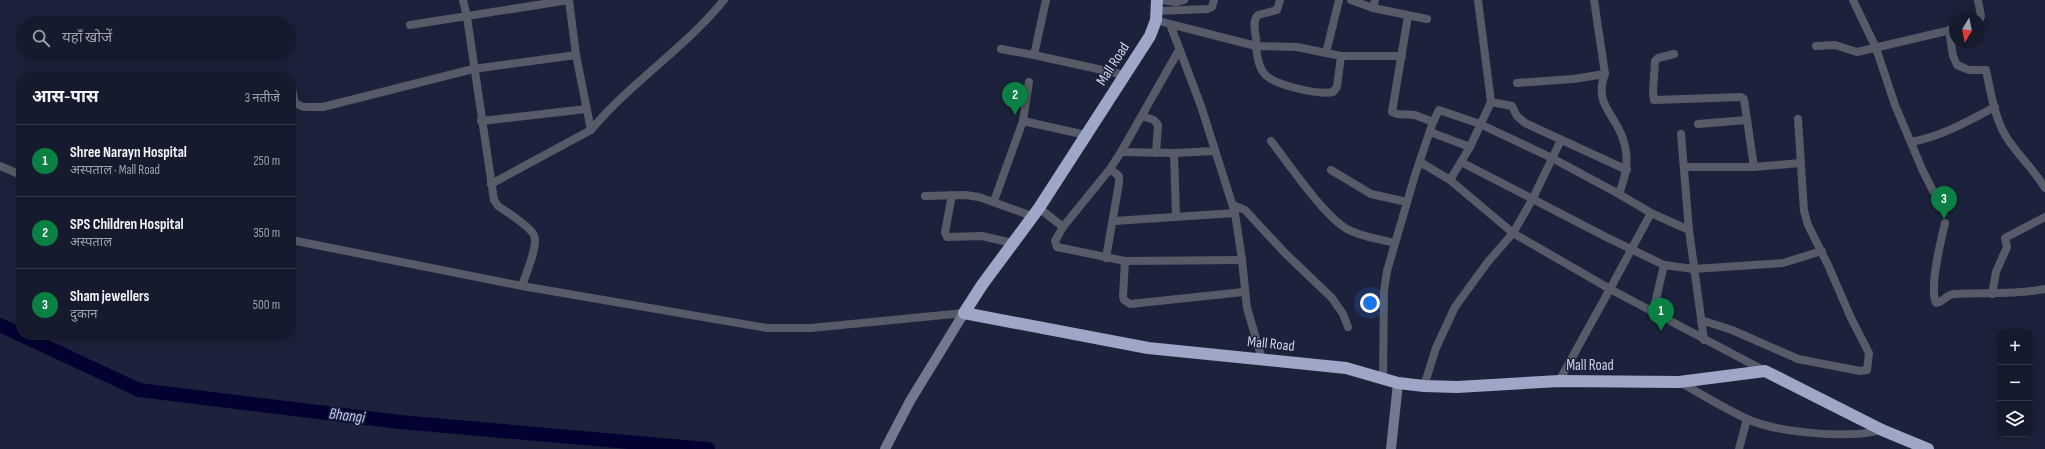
<!DOCTYPE html>
<html lang="hi">
<meta charset="utf-8">
<style>
:root{--surface:#151a2c;--page:#1e2334;--text:#f1f3f6;--muted:#9da1a9;--line:#343848;--accent:#0b8043}
body{margin:0;font-family:"Sofia Sans Condensed","Noto Sans Devanagari",sans-serif;background:var(--page);color:var(--text)}
.controls{position:absolute;right:12px;bottom:12px;display:grid;overflow:hidden;border-radius:8px;box-shadow:0 4px 16px #0002}
.controls button{width:36px;height:36px;display:grid;place-items:center;padding:0;border:0;border-bottom:1px solid var(--line);background:var(--surface);color:var(--text);font:20px sans-serif}
.compass{position:absolute;left:1949px;top:12px;width:36px;height:36px;border-radius:50%;background:var(--surface);box-shadow:0 4px 16px #0002;rotate:190deg}
.you{position:absolute;left:1370px;top:303px;width:14px;height:14px;margin:-10px;border:3px solid #fff;border-radius:50%;background:#1a73e8;box-shadow:0 0 0 6px #1a73e833}
.badge{display:grid;place-items:center;width:26px;height:26px;border-radius:50%;background:var(--accent);color:#fff;font-size:13px;font-weight:700}
.pin{position:absolute;translate:-50% -33px;filter:drop-shadow(0 1px 2px #0008)}
.pin::after{content:'';position:absolute;top:21px;width:14px;height:12px;background:inherit;clip-path:polygon(0 0,100% 0,50% 100%)}
.list{margin:0;padding:0;list-style:none}
h2{display:flex;justify-content:space-between;align-items:center;height:52px;margin:0;padding:0 16px;font-size:17px}
h2 small{font-size:13px;font-weight:400;color:var(--muted)}
.list li{display:grid;grid-template-columns:26px 1fr auto;gap:12px;align-items:center;box-sizing:border-box;height:72px;padding:0 16px;border-top:1px solid var(--line)}
.list b{display:block;font-size:15px;white-space:nowrap}
.list p{margin:0;font-size:13px;white-space:nowrap;color:var(--muted)}
.list em{font-size:13px;font-style:normal;color:var(--muted)}
.icon{flex:none;width:22px;height:22px;fill:none;stroke:currentColor;stroke-width:2;stroke-linecap:round;stroke-linejoin:round}
.map{position:relative;flex:none;width:2045px;height:449px;overflow:hidden}
.search{position:absolute;background:var(--surface);box-shadow:0 4px 16px #0002;left:16px;top:16px;width:280px;height:44px;display:flex;align-items:center;gap:10px;box-sizing:border-box;padding:0 14px;border-radius:22px;color:var(--muted);font-size:15px}
.panel{position:absolute;background:var(--surface);box-shadow:0 4px 16px #0002;left:16px;top:72px;width:280px;height:268px;border-radius:16px}
.map>svg:first-child{display:block}
</style>
<div class="map">
<svg width="2045" height="449" viewBox="0 0 2045 449">
<rect width="100%" height="100%" fill="#1c223b"/>
<g fill="none" stroke-linecap="round" stroke-linejoin="round">
<polyline stroke="#050032" stroke-width="14" points="0,325 139,390 400,422 708,449"/>
<g stroke="#575b68" stroke-width="8">
<path d="M463,0L467,17L494,200L498,206C507,212 529,226 534,235C539,246 525,275 522,286"/>
<path d="M569,0L576,55L591,130C632,81 684,49 724,0"/>
<polyline points="1046,0 1034,55 1125,75"/>
<polyline points="1160,0 1177,2 1184,0"/>
<polyline points="1351,0 1373,8 1427,19"/>
<polyline points="1478,0 1491,102 1470,147 1450,180 1513,233 1610,289 1651,213"/>
<polyline points="1853,0 1876,48 1895,105 1922,169 1933,191"/>
<polyline points="1978,0 1981,16 1979,21"/>
<polyline points="1373,8 1375,0"/>
<polyline points="1157,11 1208,9 1212,7 1214,0"/>
<polyline points="1408,16 1392,112 1397,114 1415,115 1433,122"/>
<polyline points="1156,20 1170,24 1201,106 1235,213 1242,260 1247,308 1262,359"/>
<path d="M1170,24L1256,46L1297,47L1341,56L1337,87L1333,92C1318,95 1271,85 1263,72C1257,63 1256,48 1256,38C1255,31 1252,21 1258,15L1277,10L1280,0"/>
<polyline points="410,25 569,0"/>
<path d="M1949,30L1953,56L1957,65L1969,70H1986C1991,93 1995,122 2009,141C2020,157 2034,170 2045,188"/>
<polyline points="1816,46 1835,45 1857,52 1955,29"/>
<polyline points="1001,49 1034,55"/>
<polyline points="1179,50 1121,152 1174,153 1214,151"/>
<polyline points="1326,53 1339,0"/>
<polyline points="1674,54 1658,58 1655,61 1653,91 1654,100 1741,97 1744,99 1754,167 1800,163"/>
<polyline points="1341,56 1402,56"/>
<path d="M1605,74C1593,103 1615,114 1623,139C1630,159 1626,175 1619,194"/>
<polyline points="1517,83 1573,79 1605,74 1594,0"/>
<polyline points="291,84 295,103 303,107 323,107 473,69 576,55"/>
<polyline points="1491,102 1512,106 1517,116 1525,123 1627,170"/>
<polyline points="1142,116 1154,120 1158,125 1156,153"/>
<polyline points="481,121 586,109"/>
<polyline points="1023,121 1086,135"/>
<polyline points="1698,124 1746,120"/>
<polyline points="1430,132 1470,147"/>
<polyline points="1681,134 1689,230 1704,340"/>
<path d="M1271,141C1289,164 1323,215 1347,229C1361,237 1380,239 1394,243"/>
<path d="M1911,142C1942,136 1967,122 1995,107"/>
<polyline points="1121,152 1110,169 1063,227 1055,241 1057,247 1125,261 1242,260"/>
<polyline points="1174,153 1176,216"/>
<polyline points="1420,162 1450,180"/>
<polyline points="1461,162 1606,237 1664,265 1653,312"/>
<polyline points="0,166 21,175"/>
<polyline points="1684,167 1754,167"/>
<polyline points="1331,170 1371,194 1407,202"/>
<polyline points="491,184 591,130"/>
<polyline points="952,195 945,232 947,237 982,236 1012,243"/>
<polyline points="925,196 965,195 979,197 1032,216"/>
<polyline points="994,201 1023,121 1029,82"/>
<polyline points="1233,205 1245,210 1285,253 1332,298 1343,314 1348,327"/>
<polyline points="1039,208 1063,227"/>
<polyline points="1114,221 1235,213"/>
<path d="M1945,223C1941,240 1929,287 1936,303C1943,303 1945,295 1954,294C1985,292 2015,295 2045,289"/>
<polyline points="291,240 522,286 767,328 811,328 964,313"/>
<polyline points="1106,258 1119,183 1119,176 1110,169"/>
<polyline points="1125,261 1123,296 1124,300 1130,304 1244,292"/>
<polyline points="1664,265 1694,269 1783,263 1822,251"/>
<polyline points="1992,294 1996,272 2007,247 2005,238 2045,217"/>
<polyline points="1701,320 1732,330 1798,359 1860,371 1867,370 1869,353 1851,318 1828,265 1808,225 1804,211 1798,119"/>
<polyline points="1383,378 1384,291 1387,271 1415,175 1433,122 1439,110 1480,124 1552,158 1619,194 1651,213 1689,230"/>
<polyline points="1559,381 1610,289 1765,371"/>
<path d="M1680,382C1702,395 1724,408 1747,419C1779,433 1848,439 1882,430"/>
<polyline points="1424,386 1436,348 1455,307 1487,263 1513,233 1532,200 1561,140"/>
<polyline points="1739,449 1747,419"/>
</g>
<g stroke="#74798f" stroke-width="10">
<polyline points="885,449 910,401 964,313"/>
<polyline points="1391,449 1398,383"/>
</g>
<polyline stroke="#9ea7c7" stroke-width="12" points="1157,0 1156,20 1150,36 1039,208 982,285 964,313 1148,348 1346,368 1398,383 1424,386 1457,387 1559,381 1679,382 1765,371 1882,430 1928,449"/>
</g>
<g text-anchor="middle" dominant-baseline="central" stroke-width="3" stroke-linejoin="round" paint-order="stroke">
<g font-size="15" fill="#cfd4e5" stroke="#1c223b">
<text transform="translate(1113 64) rotate(-57)">Mall Road</text>
<text transform="translate(1271 344) rotate(6)">Mall Road</text>
<text x="1590" y="365">Mall Road</text>
</g>
<g font-size="16" font-style="italic" fill="#bcc7f3" stroke="#1c223b">
<text transform="translate(347 416) rotate(7)">Bhangi</text>
</g>
</g>
</svg>
<div class="controls">
<button>+</button>
<button>−</button>
<button><svg class="icon" aria-label="layers" viewBox="0 0 24 24"><path d="M12 4l9 5-9 5-9-5zM3 14l9 5 9-5"/></svg></button>
</div>
<svg class="compass" viewBox="-18 -18 36 36"><path d="M0-13l5 13h-10z" fill="#e53935"/><path d="M0 13l5-13h-10z" fill="#9da1a9"/></svg>
<div class="you"></div>
<div class="pin badge" style="left:1661px;top:331px">1</div>
<div class="pin badge" style="left:1015px;top:115px">2</div>
<div class="pin badge" style="left:1944px;top:219px">3</div>
<div class="search"><svg class="icon" aria-label="search" viewBox="0 0 24 24"><circle cx="10" cy="10" r="6"/><path d="M15 15l6 6"/></svg>यहाँ खोजें</div>
<section class="panel">
<h2>आस-पास<small>3 नतीजे</small></h2>
<ul class="list">
<li><span class="badge">1</span><div><b>Shree Narayn Hospital</b><p>अस्पताल · Mall Road</p></div><em>250 m</em></li>
<li><span class="badge">2</span><div><b>SPS Children Hospital</b><p>अस्पताल</p></div><em>350 m</em></li>
<li><span class="badge">3</span><div><b>Sham jewellers</b><p>दुकान</p></div><em>500 m</em></li>
</ul>
</section>
</div>
